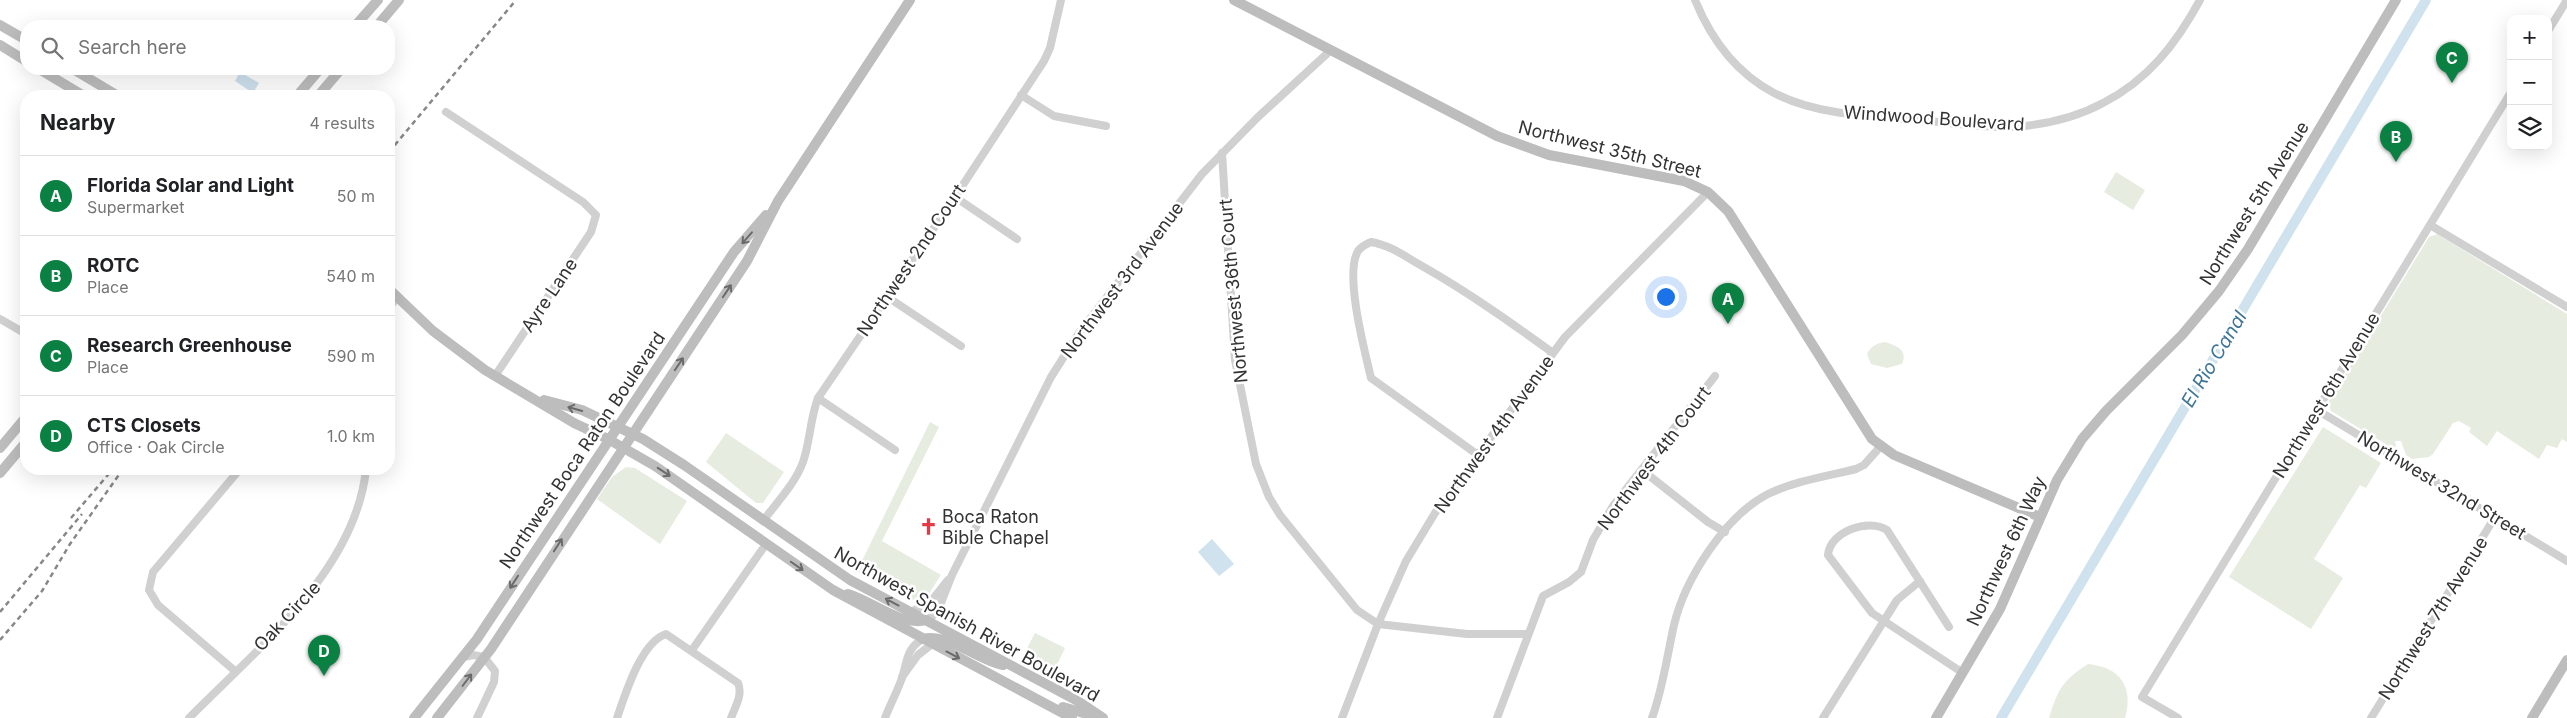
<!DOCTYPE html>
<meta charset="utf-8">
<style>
:root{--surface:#fff;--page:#f2f2f2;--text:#202124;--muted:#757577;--line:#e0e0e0;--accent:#0b8043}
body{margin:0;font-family:Inter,sans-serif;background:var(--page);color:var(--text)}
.controls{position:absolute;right:15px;top:15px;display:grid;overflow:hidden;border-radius:10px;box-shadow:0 5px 20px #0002}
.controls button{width:45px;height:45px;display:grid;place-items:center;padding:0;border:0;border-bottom:1px solid var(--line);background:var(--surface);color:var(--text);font:25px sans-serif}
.you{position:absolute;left:1665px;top:296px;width:18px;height:18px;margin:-12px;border:4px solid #fff;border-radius:50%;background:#1a73e8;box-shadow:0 0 0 8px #1a73e833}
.badge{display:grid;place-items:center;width:32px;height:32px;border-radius:50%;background:var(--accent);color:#fff;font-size:16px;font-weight:700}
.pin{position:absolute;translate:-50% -41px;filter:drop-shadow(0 1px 2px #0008)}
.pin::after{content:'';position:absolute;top:26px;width:18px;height:15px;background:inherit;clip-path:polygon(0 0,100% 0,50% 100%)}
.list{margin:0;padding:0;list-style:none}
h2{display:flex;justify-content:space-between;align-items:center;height:65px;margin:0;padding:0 20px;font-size:21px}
h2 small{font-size:16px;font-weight:400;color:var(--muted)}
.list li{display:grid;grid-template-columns:32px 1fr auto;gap:15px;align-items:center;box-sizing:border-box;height:80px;padding:0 20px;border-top:1px solid var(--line)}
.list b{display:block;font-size:19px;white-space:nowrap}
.list p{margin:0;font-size:16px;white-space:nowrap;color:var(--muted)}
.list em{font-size:16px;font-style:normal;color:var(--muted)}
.icon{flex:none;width:28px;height:28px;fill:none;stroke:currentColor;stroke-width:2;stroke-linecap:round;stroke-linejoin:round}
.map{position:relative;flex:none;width:2567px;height:718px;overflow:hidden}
.search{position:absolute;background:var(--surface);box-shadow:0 5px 20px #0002;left:20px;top:20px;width:375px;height:55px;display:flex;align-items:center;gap:12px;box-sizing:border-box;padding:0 18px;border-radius:20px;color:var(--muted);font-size:19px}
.panel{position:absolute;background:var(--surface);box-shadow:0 5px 20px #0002;left:20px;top:90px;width:375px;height:385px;border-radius:20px}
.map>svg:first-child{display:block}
</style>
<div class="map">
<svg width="2567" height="718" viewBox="0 0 2567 718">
<rect width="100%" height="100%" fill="#fff"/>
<g fill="#e6ecdf">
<polygon points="2116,172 2145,190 2133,210 2104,192"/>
<polygon points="2437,234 2567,314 2567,442 2562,439 2557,448 2547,445 2539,459 2497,431 2487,446 2469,432 2471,428 2459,421 2453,423 2433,454 2429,457 2412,459 2406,455 2401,441 2395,441 2397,451 2331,411 2328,402 2429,237"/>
<path d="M1885,342C1897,346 1908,350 1902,364L1887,368L1871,364L1867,354C1871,346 1877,343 1885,342Z"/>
<polygon points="930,422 939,427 882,541 941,575 926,598 920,602 891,591 857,571"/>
<polygon points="2323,427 2381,463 2366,488 2360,485 2314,559 2343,578 2311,629 2229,577"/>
<polygon points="726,433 784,472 763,503 756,503 706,462"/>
<polygon points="626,467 635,468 687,501 660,544 597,499 612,477"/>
<polygon points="1035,633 1065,648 1055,669 1024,654"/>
<path d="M2088,664C2120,667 2134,687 2125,718H2049C2058,689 2062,681 2088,664Z"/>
</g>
<g fill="#cfe2ee">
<polygon points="240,72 259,83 253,93 235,81"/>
<polygon points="1212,539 1234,564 1219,576 1198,552"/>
</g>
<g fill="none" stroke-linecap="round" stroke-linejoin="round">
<polyline stroke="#cfe2ee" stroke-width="10" points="2001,718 2426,0"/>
<g stroke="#d0d0d0" stroke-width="8">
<path d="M1695,0C1711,39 1736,73 1774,93C1821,117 1878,116 1930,121C1960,124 1993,129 2024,126C2052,123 2079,116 2103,103C2148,80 2176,44 2200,0"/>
<polyline points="2548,31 2567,0"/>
<polyline points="1021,95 1054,116 1106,126"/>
<polyline points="446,112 583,202 596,215 591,232 495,376"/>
<polyline points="1222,153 1235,360 1256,464 1269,497 1280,515 1357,610 1378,624 1467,634 1527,634"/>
<polyline points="955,197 1017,239"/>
<polyline points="2430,225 2567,307"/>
<polyline points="886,296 961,346"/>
<polyline points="389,307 398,297"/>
<polyline points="0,319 26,334"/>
<polyline points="818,398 895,450"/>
<polyline points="2317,410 2567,561"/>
<path d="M1478,455L1371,378C1365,352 1344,274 1358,251C1361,247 1366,244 1371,242C1390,245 1406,257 1422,266C1468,292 1510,322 1553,353"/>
<polyline points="1642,470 1708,522 1725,532"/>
<path d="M763,521C777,502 795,484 803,462C810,442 810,419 818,398L955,197L1044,61L1050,48L1061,0"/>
<polyline points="910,612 929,604 948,580"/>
<polyline points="926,620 937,613 952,575 1051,377 1079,333 1202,174 1258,117 1331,50"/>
<path d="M1949,627L1887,530C1869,518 1830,531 1828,555L1872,613L1963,673"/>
<polyline points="692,650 766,544"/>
<polyline points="464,657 473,655 484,657 495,671 494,682 477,718"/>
<polyline points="235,671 158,605 149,590 153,572 240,469"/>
<polyline points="902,677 918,655 932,644"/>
<path d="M189,718C256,650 356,570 366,469"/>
<path d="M617,718C625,695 641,642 666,634L738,683C743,695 735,707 731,718"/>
<path d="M885,718C890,705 897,692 902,678C907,663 906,648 923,639"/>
<polyline points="1342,718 1378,624 1406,561 1435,513 1565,337 1708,192"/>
<polyline points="1497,718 1543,596 1569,582 1581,572 1593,540 1613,506 1715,376"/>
<path d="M1652,718C1663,688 1667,656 1674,625C1685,579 1725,516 1768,494C1795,481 1827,476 1856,469L1864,465L1880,447"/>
<polyline points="1823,718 1897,600 1920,581"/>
<polyline points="2178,718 2142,697 2511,92"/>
<polyline points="2371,718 2495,517"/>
</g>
<g stroke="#bdbdbd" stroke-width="10">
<polyline points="1234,0 1497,136 1549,155 1684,181 1708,192 1728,211 1872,439 1894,455 2040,517"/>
<polyline points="0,25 26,40"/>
<polyline points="355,26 378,0"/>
<polyline points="377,26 399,0"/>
<polyline points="0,45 26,61"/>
<polyline points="39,69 84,96"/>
<polyline points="73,69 118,96"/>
<polyline points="297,96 320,69"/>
<polyline points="318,96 341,69"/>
<polyline points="389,289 433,331 485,370 574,423 608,439 655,466 833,590 1072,718"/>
<polyline points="544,400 582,410 643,439 684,465 850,580 1076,700 1103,718"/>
<polyline points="0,448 26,417"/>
<polyline points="0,473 26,442"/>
<path d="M848,594C872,601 902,627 926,620"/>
<path d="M923,639C947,632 977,660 1003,665"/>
<polyline points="1063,707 1097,717"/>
<polyline points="414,718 477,639 734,252 766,215"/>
<polyline points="437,718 491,649 747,261 778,201 910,0"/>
<polyline points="1936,718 2000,609 2057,480 2082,439 2106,411 2182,335 2219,291 2248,249 2396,0"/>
<polyline points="2532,718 2567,660"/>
</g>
<g stroke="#888" stroke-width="2.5" stroke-dasharray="5 4" stroke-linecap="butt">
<polyline points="389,152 516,0"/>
<polyline points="71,518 113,469"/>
<polyline points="0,612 82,514"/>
<polyline points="0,640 42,591 70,544 123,469"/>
</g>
</g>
<defs><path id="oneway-shaft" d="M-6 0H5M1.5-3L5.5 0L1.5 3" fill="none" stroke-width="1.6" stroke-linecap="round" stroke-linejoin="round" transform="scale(1.25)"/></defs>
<g stroke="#6a6a6a">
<use href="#oneway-shaft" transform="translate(747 238) rotate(131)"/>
<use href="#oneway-shaft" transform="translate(727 291) rotate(-56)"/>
<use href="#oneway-shaft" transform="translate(679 364) rotate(-56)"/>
<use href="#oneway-shaft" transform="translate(575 409) rotate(-164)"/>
<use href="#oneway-shaft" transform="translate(664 472) rotate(33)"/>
<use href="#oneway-shaft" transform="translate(558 545) rotate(-57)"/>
<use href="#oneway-shaft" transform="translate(797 566) rotate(35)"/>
<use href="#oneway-shaft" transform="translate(514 582) rotate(123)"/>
<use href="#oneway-shaft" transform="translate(892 602) rotate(-152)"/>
<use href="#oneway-shaft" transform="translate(953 655) rotate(28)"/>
<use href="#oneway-shaft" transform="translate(467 680) rotate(-53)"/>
</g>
<defs>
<symbol id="church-bare" viewBox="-9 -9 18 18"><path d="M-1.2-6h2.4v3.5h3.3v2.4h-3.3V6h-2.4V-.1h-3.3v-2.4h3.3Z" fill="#e63946" stroke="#fff" stroke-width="2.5" paint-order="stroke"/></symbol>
</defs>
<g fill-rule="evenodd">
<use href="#church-bare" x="916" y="514" width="25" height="25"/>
</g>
<g text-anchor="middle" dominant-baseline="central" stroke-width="5" stroke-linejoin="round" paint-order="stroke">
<g font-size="18" fill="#333" stroke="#fff">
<text transform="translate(1934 118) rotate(4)">Windwood Boulevard</text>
<text transform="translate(1610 149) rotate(14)">Northwest 35th Street</text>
<text transform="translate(2254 203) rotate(-58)">Northwest 5th Avenue</text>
<text transform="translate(911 260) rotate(-56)">Northwest 2nd Court</text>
<text transform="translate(1122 280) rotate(-53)">Northwest 3rd Avenue</text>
<text transform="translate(1233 291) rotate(-95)">Northwest 36th Court</text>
<text transform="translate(549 295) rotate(-56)">Ayre Lane</text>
<text transform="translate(2326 395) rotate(-59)">Northwest 6th Avenue</text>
<text transform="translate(1494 434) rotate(-54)">Northwest 4th Avenue</text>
<text transform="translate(582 450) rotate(-56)">Northwest Boca Raton Boulevard</text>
<text transform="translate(1654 458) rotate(-53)">Northwest 4th Court</text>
<text transform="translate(2442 485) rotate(31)">Northwest 32nd Street</text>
<text transform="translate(2006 551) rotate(-65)">Northwest 6th Way</text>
<text transform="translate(287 616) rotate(-47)">Oak Circle</text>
<text transform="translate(2433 618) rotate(-58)">Northwest 7th Avenue</text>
<text transform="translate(967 624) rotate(29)">Northwest Spanish River Boulevard</text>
</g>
<g font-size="18" fill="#333" stroke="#fff" text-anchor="start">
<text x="942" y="516">Boca Raton<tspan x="942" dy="21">Bible Chapel</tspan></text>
</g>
<g font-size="19" font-style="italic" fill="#3f7597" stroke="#fff">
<text transform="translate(2214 359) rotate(-59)">El Rio Canal</text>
</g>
</g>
</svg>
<div class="controls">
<button>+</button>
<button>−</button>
<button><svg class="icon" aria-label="layers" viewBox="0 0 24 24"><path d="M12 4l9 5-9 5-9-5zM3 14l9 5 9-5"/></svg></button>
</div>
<div class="you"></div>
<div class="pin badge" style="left:1728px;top:324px">A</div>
<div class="pin badge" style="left:2396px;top:162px">B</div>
<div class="pin badge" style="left:2452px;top:83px">C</div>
<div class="pin badge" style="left:324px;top:676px">D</div>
<div class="search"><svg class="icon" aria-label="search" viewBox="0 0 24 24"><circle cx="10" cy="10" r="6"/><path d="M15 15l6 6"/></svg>Search here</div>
<section class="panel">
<h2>Nearby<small>4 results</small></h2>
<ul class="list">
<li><span class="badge">A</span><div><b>Florida Solar and Light</b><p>Supermarket</p></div><em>50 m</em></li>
<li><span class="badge">B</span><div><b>ROTC</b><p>Place</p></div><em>540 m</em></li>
<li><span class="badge">C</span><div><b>Research Greenhouse</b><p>Place</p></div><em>590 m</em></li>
<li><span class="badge">D</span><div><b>CTS Closets</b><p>Office · Oak Circle</p></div><em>1.0 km</em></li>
</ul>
</section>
</div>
